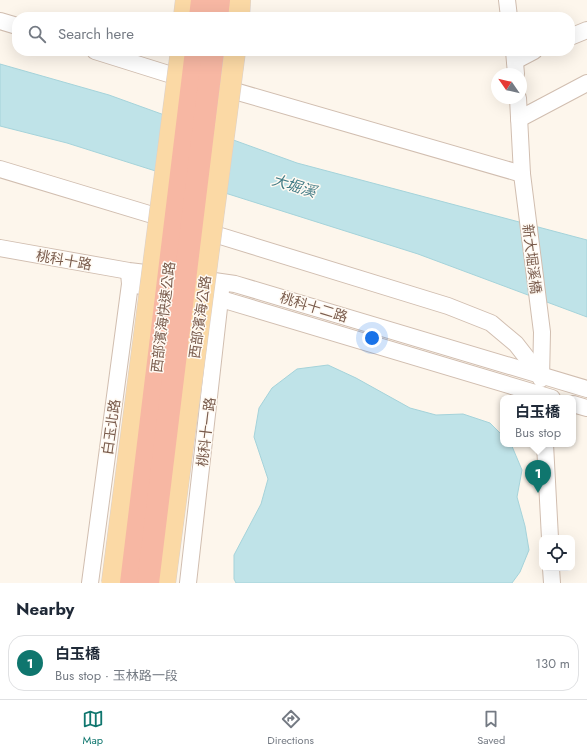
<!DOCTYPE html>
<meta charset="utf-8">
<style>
:root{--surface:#fff;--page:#f2f2f3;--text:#1f2937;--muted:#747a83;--line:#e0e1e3;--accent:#0f766e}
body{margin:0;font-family:Jost,"Noto Sans TC",sans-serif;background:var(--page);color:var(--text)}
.controls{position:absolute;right:12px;bottom:12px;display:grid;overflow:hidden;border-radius:8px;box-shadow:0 4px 16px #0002}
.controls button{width:36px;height:36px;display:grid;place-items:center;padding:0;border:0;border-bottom:1px solid var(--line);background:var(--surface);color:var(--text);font:20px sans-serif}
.compass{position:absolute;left:491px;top:68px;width:36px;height:36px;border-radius:50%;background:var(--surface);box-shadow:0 4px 16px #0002;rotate:304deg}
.you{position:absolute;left:372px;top:338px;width:14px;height:14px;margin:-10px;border:3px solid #fff;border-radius:50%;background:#1a73e8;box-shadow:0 0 0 6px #1a73e833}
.badge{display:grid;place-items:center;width:26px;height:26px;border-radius:50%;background:var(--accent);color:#fff;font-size:13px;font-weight:700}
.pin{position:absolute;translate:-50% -33px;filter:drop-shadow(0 1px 2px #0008)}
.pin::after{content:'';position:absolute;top:21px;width:14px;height:12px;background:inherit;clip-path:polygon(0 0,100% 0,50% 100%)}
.popup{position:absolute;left:500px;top:395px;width:76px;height:52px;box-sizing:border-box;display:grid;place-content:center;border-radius:8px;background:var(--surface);filter:drop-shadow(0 1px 3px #0005);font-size:13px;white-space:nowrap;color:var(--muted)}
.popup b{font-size:15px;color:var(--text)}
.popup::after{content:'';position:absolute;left:50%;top:100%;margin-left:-8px;border:8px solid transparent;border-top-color:var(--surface)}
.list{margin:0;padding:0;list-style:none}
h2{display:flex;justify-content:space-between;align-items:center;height:52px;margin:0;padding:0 16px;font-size:17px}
h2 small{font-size:13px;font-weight:400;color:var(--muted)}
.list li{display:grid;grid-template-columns:26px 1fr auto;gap:12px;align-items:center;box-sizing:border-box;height:56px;margin:0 8px 8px;padding:0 8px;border:1px solid var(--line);border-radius:16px}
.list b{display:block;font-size:15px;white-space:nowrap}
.list p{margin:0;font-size:13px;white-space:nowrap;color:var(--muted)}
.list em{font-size:13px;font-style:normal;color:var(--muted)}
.icon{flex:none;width:22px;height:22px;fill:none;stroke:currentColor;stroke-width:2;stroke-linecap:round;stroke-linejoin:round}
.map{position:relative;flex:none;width:587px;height:583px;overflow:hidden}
.search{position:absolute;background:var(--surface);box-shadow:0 4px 16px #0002;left:12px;right:12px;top:12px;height:44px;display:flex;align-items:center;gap:10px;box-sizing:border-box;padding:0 14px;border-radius:16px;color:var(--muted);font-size:15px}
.sheet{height:116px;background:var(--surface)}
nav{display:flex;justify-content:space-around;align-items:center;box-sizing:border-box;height:56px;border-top:1px solid var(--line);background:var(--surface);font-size:11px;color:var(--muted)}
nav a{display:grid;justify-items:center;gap:2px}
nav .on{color:var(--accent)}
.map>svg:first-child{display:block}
</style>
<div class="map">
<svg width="587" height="583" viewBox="0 0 587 583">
<rect width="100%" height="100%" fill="#fdf6ec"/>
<g fill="#bfe3e8" stroke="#a5d3da">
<polygon points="0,64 109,95 297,163 587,240 587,317 418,254 67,143 0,126"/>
<polygon points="328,365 356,378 410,408 436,415 463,414 490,423 503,436 503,444 511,444 522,470 517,497 525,526 529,550 520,572 512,583 236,583 234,579 234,555 261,504 268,479 254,437 259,408 272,388 297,369"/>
</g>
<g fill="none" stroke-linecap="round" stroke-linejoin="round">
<defs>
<g id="minor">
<polyline points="507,0 509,17"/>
<polyline points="0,21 17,26"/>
<polyline points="570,37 587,30"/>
<polyline points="95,51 178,77"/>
<polyline points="514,51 516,74"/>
<polyline points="515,61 534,51"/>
<polyline points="231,90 522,174"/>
<polyline points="518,98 522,174 542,332 541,379"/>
<polyline points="519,119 587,83"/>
<polyline points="0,169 169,220"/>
<polyline points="201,230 448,306 491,323 516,344 541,376"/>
<polyline points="0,248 129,271 162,275"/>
<polyline points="193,278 235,284 587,389"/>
<polyline points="130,284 160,289"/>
<polyline points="193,295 221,299 552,398"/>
<polyline points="573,404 587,408"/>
<polyline points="545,444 550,538"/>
<polyline points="551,568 552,583"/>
<polyline points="90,583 130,284 129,273"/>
<polyline points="188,583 221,290"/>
</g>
<g id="major">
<polyline points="184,17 186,0"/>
<polyline points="239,17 240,0"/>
</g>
<g id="highway">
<polyline points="200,17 202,0"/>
<polyline points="217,17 219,0"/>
</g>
</defs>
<use href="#minor" stroke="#d1beb0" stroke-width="18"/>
<use href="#major" stroke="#dad1cd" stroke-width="22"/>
<use href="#highway" stroke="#dad1cd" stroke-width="24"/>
<use href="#minor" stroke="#fff" stroke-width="16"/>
<use href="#major" stroke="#fbd9a5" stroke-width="21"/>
<use href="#highway" stroke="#f7b7a3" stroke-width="22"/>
<defs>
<g id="major-bridge">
<polyline points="112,583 181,51"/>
<polyline points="165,583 235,51"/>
</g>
<g id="highway-bridge">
<polyline points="131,583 196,51"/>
<polyline points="148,583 213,51"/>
</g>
</defs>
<use href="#major-bridge" stroke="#dad1cd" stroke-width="22" stroke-linecap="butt"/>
<use href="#highway-bridge" stroke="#dad1cd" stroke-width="24" stroke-linecap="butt"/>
<use href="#major-bridge" stroke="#fbd9a5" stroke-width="21"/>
<use href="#highway-bridge" stroke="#f7b7a3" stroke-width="22"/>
</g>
<g text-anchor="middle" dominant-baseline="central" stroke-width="3" stroke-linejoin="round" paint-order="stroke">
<g font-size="14" fill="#7a5c4d" stroke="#fffaf3">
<text transform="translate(532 259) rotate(83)">新大堀溪橋</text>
<text transform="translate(64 260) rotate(10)">桃科十路</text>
<text transform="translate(314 307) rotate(17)">桃科十二路</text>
<text transform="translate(163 317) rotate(-83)">西部濱海快速公路</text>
<text transform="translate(200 317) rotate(-82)">西部濱海公路</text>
<text transform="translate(111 427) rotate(-82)">白玉北路</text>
<text transform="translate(206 432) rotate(-83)">桃科十一路</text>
</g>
<g font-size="15" font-style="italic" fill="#437c86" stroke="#fffaf3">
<text transform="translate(294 186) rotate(17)">大堀溪</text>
</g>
</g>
</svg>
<div class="controls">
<button><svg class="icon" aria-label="locate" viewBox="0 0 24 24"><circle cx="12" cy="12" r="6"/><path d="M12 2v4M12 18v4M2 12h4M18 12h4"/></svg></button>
</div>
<svg class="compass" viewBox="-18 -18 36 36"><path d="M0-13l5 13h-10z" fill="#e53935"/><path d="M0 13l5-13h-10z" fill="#747a83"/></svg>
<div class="you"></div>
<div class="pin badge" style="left:538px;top:493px">1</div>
<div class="popup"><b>白玉橋</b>Bus stop</div>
<div class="search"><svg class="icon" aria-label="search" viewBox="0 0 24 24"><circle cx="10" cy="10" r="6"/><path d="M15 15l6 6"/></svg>Search here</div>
</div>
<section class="sheet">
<h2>Nearby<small></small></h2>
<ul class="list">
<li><span class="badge">1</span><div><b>白玉橋</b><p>Bus stop · 玉林路一段</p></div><em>130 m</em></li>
</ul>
</section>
<nav>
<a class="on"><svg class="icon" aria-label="map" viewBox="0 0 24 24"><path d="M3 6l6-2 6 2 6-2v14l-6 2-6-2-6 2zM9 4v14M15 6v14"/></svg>Map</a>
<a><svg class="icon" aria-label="directions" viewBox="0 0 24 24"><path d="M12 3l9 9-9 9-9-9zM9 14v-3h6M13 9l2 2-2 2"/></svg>Directions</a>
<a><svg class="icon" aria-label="saved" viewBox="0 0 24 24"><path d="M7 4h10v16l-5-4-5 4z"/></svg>Saved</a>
</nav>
